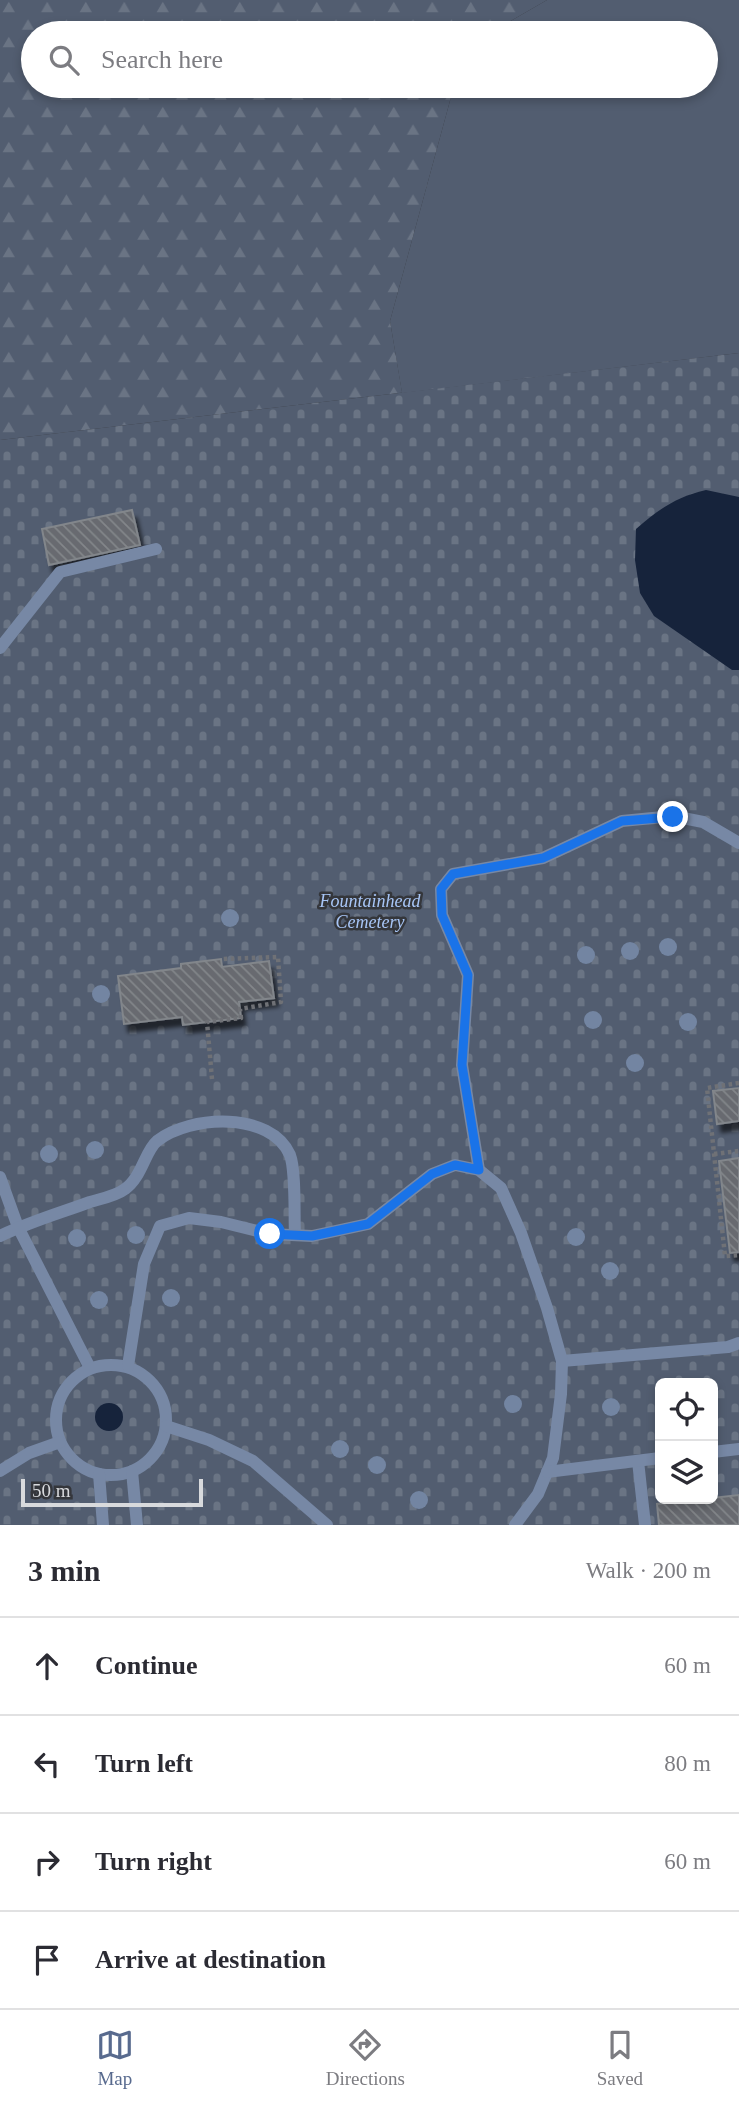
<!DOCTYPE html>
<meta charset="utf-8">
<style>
:root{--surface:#fff;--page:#f7f7f7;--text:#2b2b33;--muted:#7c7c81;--line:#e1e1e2;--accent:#586a8e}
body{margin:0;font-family:"Times New Roman",serif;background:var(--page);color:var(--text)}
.controls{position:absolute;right:21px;bottom:21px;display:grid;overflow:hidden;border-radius:10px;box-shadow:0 4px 10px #0003}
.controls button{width:63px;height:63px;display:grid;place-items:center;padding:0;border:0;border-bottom:2px solid var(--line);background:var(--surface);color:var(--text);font:35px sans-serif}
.scale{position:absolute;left:21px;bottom:18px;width:182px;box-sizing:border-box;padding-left:7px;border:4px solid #d8dadd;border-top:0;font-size:19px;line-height:24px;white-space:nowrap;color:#d8dadd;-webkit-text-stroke:5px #34363b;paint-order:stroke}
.stop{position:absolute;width:21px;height:21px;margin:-16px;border:5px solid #1a73e8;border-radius:50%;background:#fff}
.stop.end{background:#1a73e8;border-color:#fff;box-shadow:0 2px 7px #0008}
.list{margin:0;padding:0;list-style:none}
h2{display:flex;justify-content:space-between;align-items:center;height:91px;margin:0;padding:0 28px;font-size:30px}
h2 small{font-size:23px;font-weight:400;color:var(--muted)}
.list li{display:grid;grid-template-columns:46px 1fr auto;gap:21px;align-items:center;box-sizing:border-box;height:98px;padding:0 28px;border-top:2px solid var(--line)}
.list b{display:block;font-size:26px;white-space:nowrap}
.list em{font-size:23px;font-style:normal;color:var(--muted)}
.icon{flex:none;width:38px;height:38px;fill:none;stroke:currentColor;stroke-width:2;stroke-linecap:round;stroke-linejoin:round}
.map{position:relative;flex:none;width:739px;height:1525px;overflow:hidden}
.search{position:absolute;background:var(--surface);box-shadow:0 4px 10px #0003;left:21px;right:21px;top:21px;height:77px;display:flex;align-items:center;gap:18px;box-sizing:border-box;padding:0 24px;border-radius:38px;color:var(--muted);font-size:26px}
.sheet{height:483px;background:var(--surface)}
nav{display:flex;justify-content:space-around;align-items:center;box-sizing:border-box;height:98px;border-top:2px solid var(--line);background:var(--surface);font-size:19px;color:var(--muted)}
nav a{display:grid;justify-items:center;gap:4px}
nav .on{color:var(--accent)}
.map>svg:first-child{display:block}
</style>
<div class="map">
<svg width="739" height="1525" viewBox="0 0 739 1525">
<defs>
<pattern id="forest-firs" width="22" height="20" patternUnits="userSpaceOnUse" patternTransform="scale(1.75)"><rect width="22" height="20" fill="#525d70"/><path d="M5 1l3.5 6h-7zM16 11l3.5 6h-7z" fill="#6a7484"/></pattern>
<pattern id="cemetery-stones" width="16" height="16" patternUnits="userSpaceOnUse" patternTransform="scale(1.75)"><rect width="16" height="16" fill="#525d70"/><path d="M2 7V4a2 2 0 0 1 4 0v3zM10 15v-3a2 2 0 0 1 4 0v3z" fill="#6a7484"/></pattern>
<pattern id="building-back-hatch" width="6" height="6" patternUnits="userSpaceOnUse" patternTransform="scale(1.75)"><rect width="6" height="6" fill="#676a6f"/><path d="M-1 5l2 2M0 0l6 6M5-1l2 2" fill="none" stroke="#83868a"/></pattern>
<filter id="shadow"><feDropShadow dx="4.5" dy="8" stdDeviation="2" flood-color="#0009"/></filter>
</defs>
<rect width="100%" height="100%" fill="#34363b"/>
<polygon fill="#525d70" points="547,0 739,0 739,353 402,393 390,321 454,86 706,86 706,33 490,33"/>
<polygon fill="url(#forest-firs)" points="0,0 547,0 490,33 33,33 33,86 454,86 390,321 402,392 739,353 0,440"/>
<path fill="url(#cemetery-stones)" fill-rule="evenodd" d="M739,353V1525H0V440ZM660,1383H713V1499H660Z"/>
<g fill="#16233b">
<path d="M706,490L739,497V670H732L654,616L640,593L635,560L636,529C659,509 676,497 706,490Z"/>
<circle cx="109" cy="1417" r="14"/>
</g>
<g fill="url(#building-back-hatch)" stroke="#82868b" stroke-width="2" filter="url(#shadow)">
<polygon points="132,510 140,545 49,565 42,529"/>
<polygon points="221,959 222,967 269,961 274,998 239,1002 241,1018 183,1025 182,1017 124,1024 118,976 181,968 181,964"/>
<polygon points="739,1088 739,1121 717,1124 713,1091"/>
<polygon points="739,1158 739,1252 730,1253 719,1161"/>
<polygon points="739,1495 739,1525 659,1525 657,1504"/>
</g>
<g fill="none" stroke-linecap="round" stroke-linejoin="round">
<g stroke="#6f7176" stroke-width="4.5" stroke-dasharray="3.5 3.5" stroke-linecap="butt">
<polyline points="212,1079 207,1022 241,1018 240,1009 281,1002 278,957 221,959"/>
<polyline points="739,1083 707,1088 725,1256 739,1255"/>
<polyline points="714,1154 739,1151"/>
</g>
<g stroke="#7788a5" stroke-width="12">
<polyline points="0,648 60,572 156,549"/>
<polyline points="479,1170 462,1065 468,975 442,915 441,889 453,874 543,858 622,821 673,816 703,822 739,843"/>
<polyline points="0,1177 18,1227 90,1368"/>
<path d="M0,1236C29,1222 60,1213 90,1202C100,1199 116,1196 125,1189C142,1177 145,1151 157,1141C190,1115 271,1111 290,1155C296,1171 294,1216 295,1235"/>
<polyline points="562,1361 728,1347 739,1343"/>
<circle cx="111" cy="1420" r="55"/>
<polyline points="128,1366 144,1264 160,1226 189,1218 221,1222 270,1234 312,1236 368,1224 432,1174 455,1165 479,1170 501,1188 521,1233 547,1308 562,1361 561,1394 553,1458 538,1494 515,1525"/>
<polyline points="166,1426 209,1440 253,1461 327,1525"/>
<polyline points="713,1452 739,1449"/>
<polyline points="638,1461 645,1525"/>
<polyline points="0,1471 29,1453 60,1442"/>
<polyline points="132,1471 137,1525"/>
<polyline points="547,1472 660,1458"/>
<polyline points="99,1474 103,1525"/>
</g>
</g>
<g fill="#7385a2">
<circle cx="230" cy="918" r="9"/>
<circle cx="668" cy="947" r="9"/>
<circle cx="630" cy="951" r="9"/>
<circle cx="586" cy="955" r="9"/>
<circle cx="101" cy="994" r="9"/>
<circle cx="593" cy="1020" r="9"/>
<circle cx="688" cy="1022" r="9"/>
<circle cx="635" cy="1063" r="9"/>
<circle cx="95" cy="1150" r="9"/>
<circle cx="49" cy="1154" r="9"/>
<circle cx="136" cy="1235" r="9"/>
<circle cx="576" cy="1237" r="9"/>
<circle cx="77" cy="1238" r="9"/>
<circle cx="610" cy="1271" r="9"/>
<circle cx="171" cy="1298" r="9"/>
<circle cx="99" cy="1300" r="9"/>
<circle cx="513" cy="1404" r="9"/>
<circle cx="611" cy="1407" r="9"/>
<circle cx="340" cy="1449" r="9"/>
<circle cx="377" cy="1465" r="9"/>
<circle cx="419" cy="1500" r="9"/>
</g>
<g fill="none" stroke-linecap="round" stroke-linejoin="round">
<polyline stroke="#1a73e8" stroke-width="9" points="270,1234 312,1236 368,1224 432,1174 455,1165 479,1170 462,1065 468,975 442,915 441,889 453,874 543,858 622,821 673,817"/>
</g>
<g text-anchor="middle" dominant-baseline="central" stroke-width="5" stroke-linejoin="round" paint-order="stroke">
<g font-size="18" font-style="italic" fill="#a7c5f6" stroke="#34363b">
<text x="370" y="901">Fountainhead<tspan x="370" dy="21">Cemetery</tspan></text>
</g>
</g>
</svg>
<div class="controls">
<button><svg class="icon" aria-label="locate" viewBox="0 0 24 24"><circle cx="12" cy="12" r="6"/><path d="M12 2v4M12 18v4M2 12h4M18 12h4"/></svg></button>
<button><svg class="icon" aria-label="layers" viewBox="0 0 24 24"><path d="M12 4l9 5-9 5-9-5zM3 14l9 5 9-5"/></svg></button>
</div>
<div class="scale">50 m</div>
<div class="stop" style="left:270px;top:1234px"></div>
<div class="stop end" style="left:673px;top:817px"></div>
<div class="search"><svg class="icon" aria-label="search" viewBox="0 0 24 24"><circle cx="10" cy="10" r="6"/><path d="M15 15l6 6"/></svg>Search here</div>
</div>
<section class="sheet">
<h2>3 min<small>Walk · 200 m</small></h2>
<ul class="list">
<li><svg class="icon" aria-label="ahead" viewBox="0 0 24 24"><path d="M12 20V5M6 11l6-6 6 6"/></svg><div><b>Continue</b></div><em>60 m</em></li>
<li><svg class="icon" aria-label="left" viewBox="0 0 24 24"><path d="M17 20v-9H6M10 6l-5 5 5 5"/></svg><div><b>Turn left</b></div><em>80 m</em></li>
<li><svg class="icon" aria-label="right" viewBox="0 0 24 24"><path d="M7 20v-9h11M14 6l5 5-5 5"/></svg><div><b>Turn right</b></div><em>60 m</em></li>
<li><svg class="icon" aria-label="arrive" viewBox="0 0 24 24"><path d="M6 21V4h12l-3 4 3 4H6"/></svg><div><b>Arrive at destination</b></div></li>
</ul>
</section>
<nav>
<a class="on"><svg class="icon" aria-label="map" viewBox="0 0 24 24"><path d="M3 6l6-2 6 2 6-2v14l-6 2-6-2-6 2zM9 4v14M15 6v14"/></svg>Map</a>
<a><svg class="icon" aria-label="directions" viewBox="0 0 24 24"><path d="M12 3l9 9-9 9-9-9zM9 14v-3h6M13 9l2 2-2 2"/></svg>Directions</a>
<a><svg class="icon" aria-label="saved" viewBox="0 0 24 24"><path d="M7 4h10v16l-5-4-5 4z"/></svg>Saved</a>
</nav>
